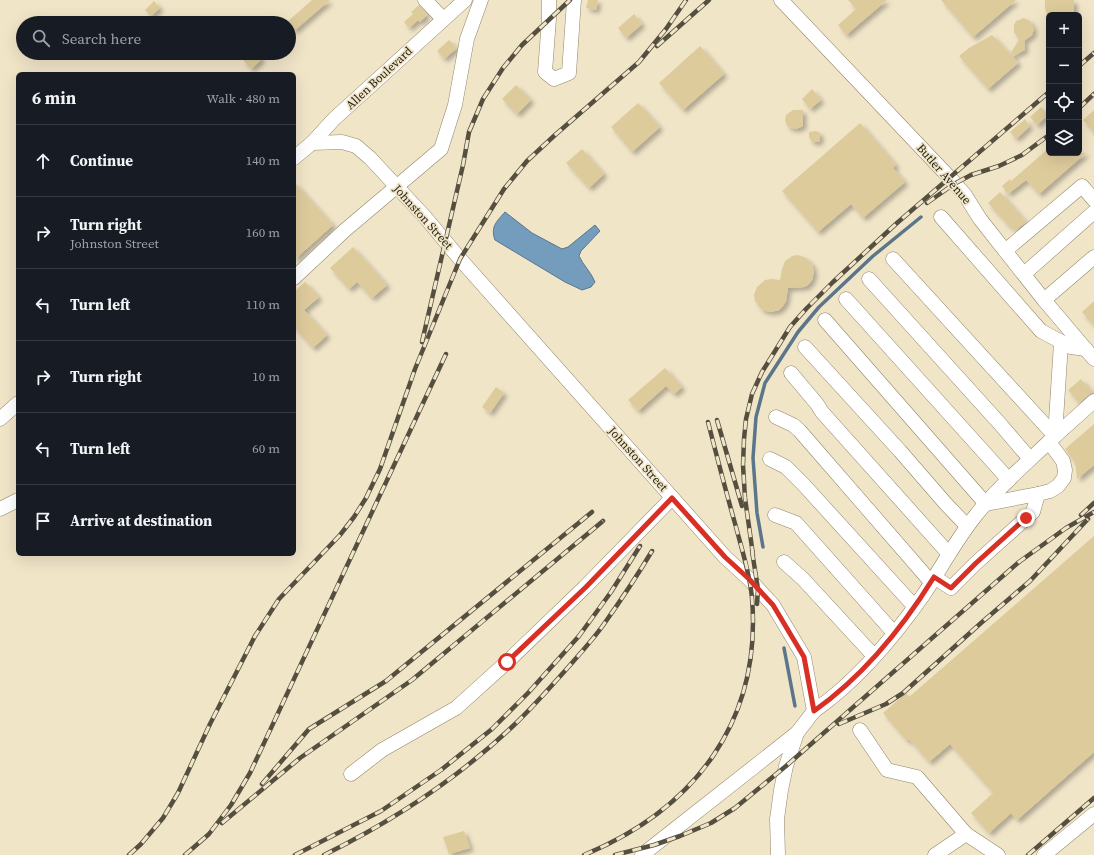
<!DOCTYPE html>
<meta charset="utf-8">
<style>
:root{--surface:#171b24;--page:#20242c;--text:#f1f3f6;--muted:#9ea1a6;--line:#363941}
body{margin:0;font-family:"Source Serif 4",serif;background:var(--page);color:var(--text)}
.controls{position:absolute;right:12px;top:12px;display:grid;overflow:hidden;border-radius:6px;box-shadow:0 4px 16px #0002}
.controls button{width:36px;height:36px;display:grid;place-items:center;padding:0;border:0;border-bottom:1px solid var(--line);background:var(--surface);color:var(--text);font:20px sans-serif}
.stop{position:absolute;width:12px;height:12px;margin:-9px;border:3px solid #d93025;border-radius:50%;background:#fff}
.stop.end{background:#d93025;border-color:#fff;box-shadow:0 1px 4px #0008}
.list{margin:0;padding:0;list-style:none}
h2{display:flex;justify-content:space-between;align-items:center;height:52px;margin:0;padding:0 16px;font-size:17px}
h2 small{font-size:13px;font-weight:400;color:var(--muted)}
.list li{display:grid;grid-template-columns:26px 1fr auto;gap:12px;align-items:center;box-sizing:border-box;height:72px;padding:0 16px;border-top:1px solid var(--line)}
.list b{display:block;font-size:15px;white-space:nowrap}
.list p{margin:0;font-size:13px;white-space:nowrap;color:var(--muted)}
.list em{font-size:13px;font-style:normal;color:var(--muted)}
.icon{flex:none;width:22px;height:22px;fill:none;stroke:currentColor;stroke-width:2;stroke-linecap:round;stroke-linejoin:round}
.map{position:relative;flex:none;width:1094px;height:855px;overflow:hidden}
.search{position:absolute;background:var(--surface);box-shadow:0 4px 16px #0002;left:16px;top:16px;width:280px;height:44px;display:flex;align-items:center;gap:10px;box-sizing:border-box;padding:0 14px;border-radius:22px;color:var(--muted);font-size:15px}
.panel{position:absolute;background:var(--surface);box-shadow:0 4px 16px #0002;left:16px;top:72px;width:280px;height:484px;border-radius:6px}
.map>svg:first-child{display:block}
</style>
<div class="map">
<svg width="1094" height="855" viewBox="0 0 1094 855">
<defs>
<filter id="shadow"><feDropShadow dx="3.5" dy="3.5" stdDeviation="2" flood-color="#0004"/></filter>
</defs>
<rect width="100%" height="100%" fill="#f1e5c8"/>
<path fill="#739cbd" stroke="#5b768a" d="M505,212L532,233L562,249L568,247L595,225L600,231L581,251L579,256C583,265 591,272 595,282L591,287L582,290L565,282L495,240C490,227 497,221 505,212Z"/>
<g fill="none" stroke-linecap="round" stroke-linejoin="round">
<g stroke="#5b768a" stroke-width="3.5">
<polyline points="763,547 757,513 753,458 756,417 765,383 798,332 819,307 873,256 921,217"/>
<polyline points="784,648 795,706"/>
</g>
</g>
<g fill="#decb9c" filter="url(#shadow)">
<polygon points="312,0 330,0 294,31 289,25 289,23 287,22"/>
<polygon points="588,0 598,0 596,10 586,8"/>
<polygon points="848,0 887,0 846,35 838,25 856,9"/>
<polygon points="941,0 1016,0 973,37"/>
<polygon points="1045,0 1074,0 1074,11 1072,15 1047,15 1045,8"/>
<polygon points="154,1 160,8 151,16 145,10"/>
<polygon points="419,5 427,15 420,22 418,20 409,28 404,22 413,14 411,12"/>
<polygon points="634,14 642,24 626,38 618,28"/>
<polygon points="1024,18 1030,21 1034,29 1032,35 1024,41 1025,50 1012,56 1018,63 988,89 959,56 969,48 992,35 1010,54 1019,40 1014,32 1014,25 1016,21"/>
<polygon points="449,40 457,48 444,59 437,51"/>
<polygon points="700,46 724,74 683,110 659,83"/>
<polygon points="251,53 257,53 262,59 251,69 243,60"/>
<polygon points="516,85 531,100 517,114 502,99"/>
<polygon points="812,89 821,100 810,109 802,99"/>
<polygon points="638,103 660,127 632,152 611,127"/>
<polygon points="1041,107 1048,115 1037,125 1030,117"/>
<polygon points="793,110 803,110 803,126 796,129 788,127 785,121 786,115"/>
<polygon points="1094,110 1094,133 1083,120"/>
<polygon points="1025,119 1030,126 1016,139 1010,132"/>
<polygon points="860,123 896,165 893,168 905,182 863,218 851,204 818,232 782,191"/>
<polygon points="816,131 820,133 820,141 815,142 812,142 809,137 809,132"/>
<polygon points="1049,148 1049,153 1086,153 1039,194 1026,180 1008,194 1002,186 1010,179 1011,181"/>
<polygon points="582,149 604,174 589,188 566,163"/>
<polygon points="294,182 333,225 294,260"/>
<polygon points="1000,192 1026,222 1015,231 1010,225 1009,226 988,203"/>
<polygon points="353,247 387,285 372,298 357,282 349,289 330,268"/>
<polygon points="798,255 806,258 812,264 814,272 812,280 808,285 804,287 788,288 786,301 783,306 779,310 771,312 762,310 755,301 754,295 757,287 765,280 771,279 780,280 782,269 785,261 792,256"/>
<polygon points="305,282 319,297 304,310 327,335 313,348 294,327 294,292"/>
<polygon points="1094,301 1094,326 1082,312"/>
<polygon points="665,368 682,387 674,394 666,386 638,411 628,400"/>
<polygon points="1081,379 1092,392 1079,403 1068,390"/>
<polygon points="496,387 504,393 490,413 482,407"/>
<polygon points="1094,424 1094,465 1077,479 1076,467 1074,461 1065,449"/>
<polygon points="1094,536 1094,752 1017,820 1011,813 989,833 971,813 993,793 950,744 929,762 909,739 907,741 883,713 906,693 909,697"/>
<polygon points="464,831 470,848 449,854 443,837"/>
</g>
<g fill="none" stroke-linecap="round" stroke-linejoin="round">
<defs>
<g id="minor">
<polyline points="425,0 443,19"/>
<polyline points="549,0 549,19 545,72 554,79 569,73 574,0"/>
<polyline points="781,0 949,177 965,195 980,219 1044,300 1094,359"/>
<polyline points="312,143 342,142 356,146 370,158 425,217 460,259 725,557 749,579 773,605 804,657 814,711 797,733 786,766 781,790 777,819 778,855"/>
<polyline points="294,158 312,143 334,119 465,0"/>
<polyline points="941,217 1041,331 1071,347 1086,349"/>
<polyline points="1005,251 1082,186 1094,200"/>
<polyline points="893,259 1055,436 1094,401"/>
<polyline points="1024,274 1094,212"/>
<polyline points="294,278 344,231 441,149 455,105 467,39 481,0"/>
<polyline points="869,279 1001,425 1030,459"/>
<polyline points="846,299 1009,480"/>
<polyline points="1044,300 1094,257"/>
<polyline points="825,320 986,504 1038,494 1050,491 1058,486 1064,478 1065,470 1063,461 1049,442"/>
<polyline points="805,347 900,451 946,504 967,526"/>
<polyline points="791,373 817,404 822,412 949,554"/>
<polyline points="776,417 793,425 799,430 931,582"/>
<polyline points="0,419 18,403"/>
<polyline points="770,459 786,467 803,484 914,606"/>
<polyline points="0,509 18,500"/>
<polyline points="775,515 796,523 894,633"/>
<polyline points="784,562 803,579 874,656"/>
<polyline points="934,577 951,588 976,563 1033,512 1038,494"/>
<path d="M814,711C857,681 894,637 924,594C941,568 956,540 976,515C999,486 1028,462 1055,436L1061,343"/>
<polyline points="860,730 887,770 917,777 966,834 935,855"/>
<polyline points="351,774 382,750 456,708 507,662 585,587 672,498"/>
<polyline points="966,834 998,855"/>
<polyline points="642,855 797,733"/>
<polyline points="1044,855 1094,814"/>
</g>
</defs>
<use href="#minor" stroke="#90856a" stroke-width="15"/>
<use href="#minor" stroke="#fff" stroke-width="14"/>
<defs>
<g id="rail">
<polyline points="657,46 709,0"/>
<polyline points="1079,66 1094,53"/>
<polyline points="1079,108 1094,94"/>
<polyline points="927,203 954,184 971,175 999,166 1022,155 1049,135"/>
<polyline points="422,342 463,165 469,132 483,99 503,68 522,45 570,0"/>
<polyline points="717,420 742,506"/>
<polyline points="1081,515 1094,503"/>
<polyline points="752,551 758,589 757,604"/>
<polyline points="753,555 745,498 743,465 744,439 746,419 752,394 762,372 790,327 806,309 833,282 897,223 1049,92"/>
<polyline points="839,724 886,704 903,693 981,623 1030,581 1088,519"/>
<polyline points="262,784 309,729 386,681 592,512"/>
<polyline points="222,823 300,758 412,680 603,521"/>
<polyline points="129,855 141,844 163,818 178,793 210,724 255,636 279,599 340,535 354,517 366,498 380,469 415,369 460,259 504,189 527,161 555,135 639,62 666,29 686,0"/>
<polyline points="185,855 209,834 231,805 250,773 446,354"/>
<polyline points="295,855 381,811 441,770 492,729 528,693 579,636 611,592 640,546"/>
<path d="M324,855C393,821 458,778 513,726C531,709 547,691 563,673C577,657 592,641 604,624C621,600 637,576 652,551"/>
<path d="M584,855C695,809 762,721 752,598C750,574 742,550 736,527C726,492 717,457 708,422"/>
<polyline points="615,855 654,845 680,836 711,823 735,808 786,766 1019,562 1066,528 1094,512"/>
<polyline points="1028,855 1094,798"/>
</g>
</defs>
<use href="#rail" stroke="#554f40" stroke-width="4.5"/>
<use href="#rail" stroke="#f1e5c8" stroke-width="3" stroke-dasharray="9" stroke-linecap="butt"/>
</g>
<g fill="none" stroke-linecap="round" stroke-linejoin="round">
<path stroke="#d93025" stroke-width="5" d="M507,662L586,587L672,498L725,557L749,579L773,605L804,657L814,711C862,677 903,627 934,577L951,588L976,563L1026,518"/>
</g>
<g text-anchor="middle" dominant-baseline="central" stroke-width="3.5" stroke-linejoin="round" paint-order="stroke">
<g font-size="12" fill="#221e13" stroke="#f1e5c8">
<text transform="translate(379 78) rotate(-43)">Allen Boulevard</text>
<text transform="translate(944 174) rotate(49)">Butler Avenue</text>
<text transform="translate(423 217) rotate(48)">Johnston Street</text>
<text transform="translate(638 459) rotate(48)">Johnston Street</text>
</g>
</g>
</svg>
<div class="controls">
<button>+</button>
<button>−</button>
<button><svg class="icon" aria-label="locate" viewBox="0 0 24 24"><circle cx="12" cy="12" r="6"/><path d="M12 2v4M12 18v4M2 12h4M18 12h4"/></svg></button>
<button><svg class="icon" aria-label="layers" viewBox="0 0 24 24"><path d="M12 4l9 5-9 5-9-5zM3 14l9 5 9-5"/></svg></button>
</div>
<div class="stop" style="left:507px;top:662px"></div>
<div class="stop end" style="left:1026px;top:518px"></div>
<div class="search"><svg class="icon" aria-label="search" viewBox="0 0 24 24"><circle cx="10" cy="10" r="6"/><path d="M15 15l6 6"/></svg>Search here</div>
<section class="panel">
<h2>6 min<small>Walk · 480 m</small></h2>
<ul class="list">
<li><svg class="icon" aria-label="ahead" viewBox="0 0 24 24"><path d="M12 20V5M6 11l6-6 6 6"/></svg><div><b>Continue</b></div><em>140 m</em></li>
<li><svg class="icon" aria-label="right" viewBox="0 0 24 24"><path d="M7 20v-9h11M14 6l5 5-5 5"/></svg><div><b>Turn right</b><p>Johnston Street</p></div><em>160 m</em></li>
<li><svg class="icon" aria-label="left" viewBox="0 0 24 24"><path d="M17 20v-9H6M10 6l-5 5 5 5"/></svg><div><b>Turn left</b></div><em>110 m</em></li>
<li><svg class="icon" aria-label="right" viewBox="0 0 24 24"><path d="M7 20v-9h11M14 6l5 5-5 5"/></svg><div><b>Turn right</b></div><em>10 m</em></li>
<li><svg class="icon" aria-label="left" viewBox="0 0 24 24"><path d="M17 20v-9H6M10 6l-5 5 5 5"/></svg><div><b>Turn left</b></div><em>60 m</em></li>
<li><svg class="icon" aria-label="arrive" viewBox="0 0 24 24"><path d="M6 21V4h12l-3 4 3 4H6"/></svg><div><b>Arrive at destination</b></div></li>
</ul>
</section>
</div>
